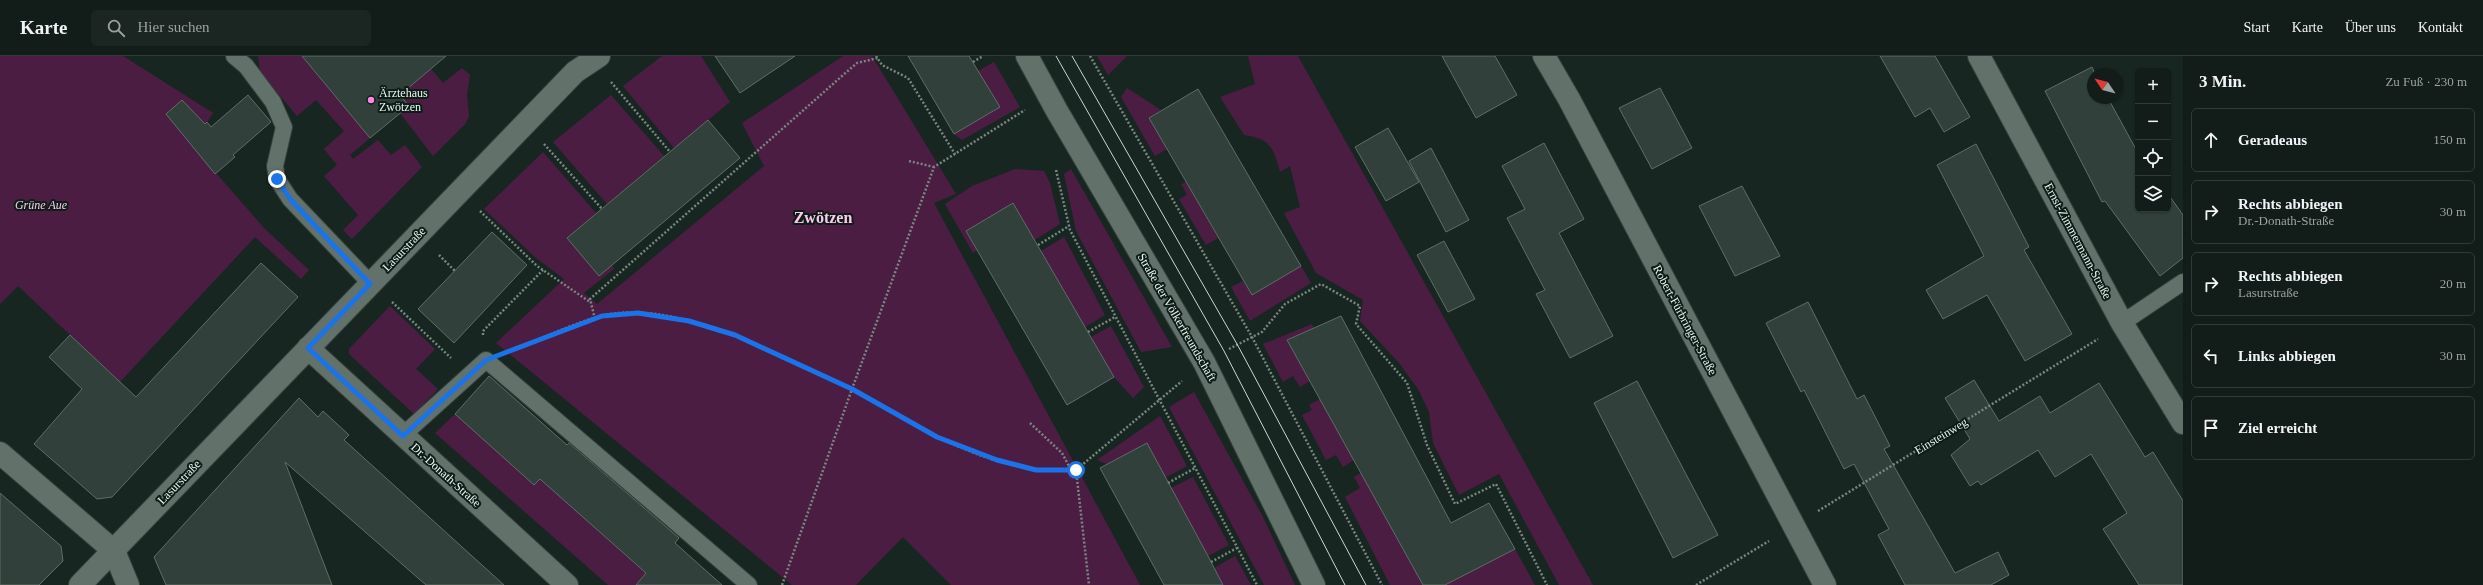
<!DOCTYPE html>
<html lang="de">
<meta charset="utf-8">
<style>
:root{--surface:#121c19;--page:#1b2522;--text:#f1f3f6;--muted:#9ca1a2;--line:#313a38}
body{margin:0;font-family:"Times New Roman",serif;background:var(--page);color:var(--text)}
.controls{position:absolute;right:12px;top:12px;display:grid;overflow:hidden;border-radius:6px;box-shadow:0 1px 3px #0004}
.controls button{width:36px;height:36px;display:grid;place-items:center;padding:0;border:0;border-bottom:1px solid var(--line);background:var(--surface);color:var(--text);font:20px sans-serif}
.compass{position:absolute;left:2087px;top:12px;width:36px;height:36px;border-radius:50%;background:var(--surface);box-shadow:0 1px 3px #0004;rotate:305deg}
.stop{position:absolute;width:12px;height:12px;margin:-9px;border:3px solid #1a73e8;border-radius:50%;background:#fff}
.stop.end{background:#1a73e8;border-color:#fff;box-shadow:0 1px 4px #0008}
.list{margin:0;padding:0;list-style:none}
h2{display:flex;justify-content:space-between;align-items:center;height:52px;margin:0;padding:0 16px;font-size:17px}
h2 small{font-size:13px;font-weight:400;color:var(--muted)}
.list li{display:grid;grid-template-columns:26px 1fr auto;gap:12px;align-items:center;box-sizing:border-box;height:64px;margin:0 8px 8px;padding:0 8px;border:1px solid var(--line);border-radius:6px}
.list b{display:block;font-size:15px;white-space:nowrap}
.list p{margin:0;font-size:13px;white-space:nowrap;color:var(--muted)}
.list em{font-size:13px;font-style:normal;color:var(--muted)}
.icon{flex:none;width:22px;height:22px;fill:none;stroke:currentColor;stroke-width:2;stroke-linecap:round;stroke-linejoin:round}
.map{position:relative;flex:none;width:2183px;height:529px;overflow:hidden}
header{display:flex;align-items:center;gap:24px;box-sizing:border-box;height:56px;padding:0 20px;background:var(--surface);border-bottom:1px solid var(--line)}
header strong{font-size:19px}
nav{display:flex;gap:22px;margin-inline-start:auto;font-size:14px}
.search{width:280px;height:36px;background:var(--page);display:flex;align-items:center;gap:10px;box-sizing:border-box;padding:0 14px;border-radius:6px;color:var(--muted);font-size:15px}
main{display:flex}
aside{flex:1;background:var(--surface)}
.map>svg:first-child{display:block}
</style>
<header>
<strong>Karte</strong>
<div class="search"><svg class="icon" aria-label="search" viewBox="0 0 24 24"><circle cx="10" cy="10" r="6"/><path d="M15 15l6 6"/></svg>Hier suchen</div>
<nav><a>Start</a><a>Karte</a><a>Über uns</a><a>Kontakt</a></nav>
</header>
<main>
<div class="map">
<svg width="2183" height="529" viewBox="0 0 2183 529">
<rect width="100%" height="100%" fill="#182621"/>
<g fill="#4c1d42">
<polygon points="0,0 123,0 213,57 207,66 187,84 264,172 309,214 301,223 255,181 120,326 18,230 0,248"/>
<polygon points="258,0 302,0 370,82 350,99 353,103 378,84 391,99 405,89 422,111 352,183 343,174 358,159 324,120 337,109 324,93 344,75 316,44 297,60 260,16"/>
<polygon points="662,0 701,0 730,46 674,92 623,30"/>
<polygon points="843,0 872,0 956,138 934,147 1140,529 951,529 903,481 856,529 792,529 496,287 564,223 536,202 484,153 543,96 596,157 567,182 615,212 584,237 597,248 764,110 742,67"/>
<polygon points="1097,0 1127,0 1108,19"/>
<path d="M1248,0H1298L1593,529H1559L1499,418L1459,439L1433,387L1429,356L1418,333L1399,307L1360,265L1363,244L1316,217L1284,157L1300,151L1290,110L1280,116C1273,91 1271,83 1244,79L1220,41L1255,28Z"/>
<polygon points="994,6 1020,51 962,84 954,78 1000,51 978,15"/>
<polygon points="462,12 470,19 467,38 469,60 466,67 433,100 400,57 409,49 400,39 431,13 443,27"/>
<polygon points="1127,32 1161,54 1149,62 1167,93 1155,100 1121,41"/>
<polygon points="611,39 664,100 607,148 553,86"/>
<polygon points="1015,113 1044,115 1050,127 1060,168 1035,184 1013,147 966,175 977,194 973,197 945,148 972,130"/>
<polygon points="1071,113 1172,291 1141,296 1076,175 1064,118"/>
<polygon points="1186,126 1218,182 1206,189 1179,143 1187,139 1181,128"/>
<polygon points="1064,181 1105,259 1085,271 1041,195"/>
<polygon points="1301,210 1311,227 1250,265 1231,231 1243,225 1252,239"/>
<polygon points="390,250 435,293 416,313 438,333 414,358 349,298 349,293"/>
<polygon points="1312,268 1314,272 1287,284 1310,325 1300,331 1293,320 1283,326 1263,288"/>
<polygon points="1111,270 1144,331 1133,342 1114,321 1091,281"/>
<polygon points="1194,336 1263,461 1295,529 1264,529 1169,351"/>
<polygon points="1320,343 1354,404 1343,411 1336,399 1326,404 1302,359 1312,354 1309,349"/>
<polygon points="455,358 534,428 540,423 646,517 641,522 648,529 608,529 435,377"/>
<polygon points="1160,360 1187,410 1165,422 1147,387 1107,408 1097,404"/>
<polygon points="1361,417 1423,529 1390,529 1345,441 1360,432 1354,421"/>
<polygon points="1193,421 1229,489 1208,500 1171,432"/>
<polygon points="1515,493 1535,529 1445,529"/>
<polygon points="1235,500 1251,529 1223,529 1214,512"/>
</g>
<g fill="#31403b" stroke="#5e6e67">
<polygon points="302,0 446,0 400,39 409,50 370,82"/>
<polygon points="715,0 795,0 740,37"/>
<polygon points="908,0 969,0 1000,51 954,78"/>
<polygon points="1442,0 1495,0 1517,39 1476,62"/>
<polygon points="1880,0 1935,0 1970,61 1944,76 1930,52 1915,61"/>
<polygon points="2092,11 2095,18 2093,18 2093,42 2108,42 2138,97 2138,153 2168,153 2168,138 2183,159 2183,202 2160,220 2105,145 2102,146 2045,35"/>
<polygon points="1660,32 1692,92 1652,113 1619,52"/>
<polygon points="1198,33 1301,210 1252,239 1149,62"/>
<polygon points="248,39 271,66 233,99 235,101 215,118 166,58 182,44 205,68 207,66 211,71"/>
<polygon points="708,64 740,102 599,220 567,182"/>
<polygon points="1388,72 1419,126 1386,145 1355,91"/>
<polygon points="1544,87 1584,163 1559,177 1613,280 1570,302 1536,238 1545,234 1507,162 1525,153 1502,110"/>
<polygon points="1976,88 2029,191 2024,194 2072,278 2025,305 1987,239 1943,263 1926,234 1984,200 1937,109"/>
<polygon points="1431,92 1469,164 1446,176 1409,105"/>
<polygon points="1742,130 1780,200 1735,220 1699,150"/>
<polygon points="1013,147 1114,321 1067,349 966,175"/>
<polygon points="492,176 527,209 454,287 418,253"/>
<polygon points="1444,185 1475,243 1448,256 1417,199"/>
<polygon points="261,207 298,241 112,441 97,443 34,388 82,333 49,301 70,279 136,341"/>
<polygon points="1808,246 1857,343 1864,339 1890,390 1884,393 1955,517 1998,496 2009,519 1991,529 1905,529 1878,479 1889,473 1854,408 1844,413 1804,334 1801,336 1766,267"/>
<polygon points="1341,260 1451,467 1489,447 1515,493 1445,529 1423,529 1287,284"/>
<polygon points="489,320 567,389 569,387 679,482 675,487 722,529 636,529 646,517 540,423 534,429 455,358"/>
<polygon points="1974,324 1999,365 2040,340 2050,357 2099,327 2145,401 2153,396 2183,445 2183,529 2139,529 2103,473 2127,457 2091,398 2055,421 2038,394 1981,429 1978,425 1970,430 1951,399 1970,383 1945,342"/>
<polygon points="1637,325 1718,479 1673,502 1594,347"/>
<polygon points="299,342 318,361 323,355 349,379 344,384 504,529 426,529 285,406 332,529 166,529 154,501"/>
<polygon points="1147,387 1208,500 1223,529 1164,529 1100,412"/>
<polygon points="0,437 61,490 63,505 39,529 0,529"/>
</g>
<g fill="none" stroke-linecap="round" stroke-linejoin="round">
<defs>
<g id="service">
<polyline points="234,0 246,10 273,46 284,71 275,110 277,123 290,143 370,227"/>
<polyline points="2122,267 2183,226"/>
<polyline points="403,379 486,304 749,529"/>
</g>
<g id="minor">
<polyline points="1544,0 1569,43 1825,529"/>
<polyline points="1979,0 2122,267 2183,367"/>
<polyline points="308,292 567,529"/>
<polyline points="0,397 114,495 128,529"/>
</g>
<polyline id="tertiary" points="80,529 575,16 599,0"/>
<polyline id="secondary" points="1027,0 1057,55 1204,306 1314,529"/>
</defs>
<use href="#service" stroke="#36423d" stroke-width="18"/>
<use href="#minor" stroke="#36423d" stroke-width="24"/>
<use href="#tertiary" stroke="#36423d" stroke-width="24"/>
<use href="#secondary" stroke="#36423d" stroke-width="24"/>
<g stroke="#798681" stroke-width="2.5" stroke-dasharray="2 2" stroke-linecap="butt">
<polyline points="876,0 882,9 908,22 955,98"/>
<polyline points="1090,0 1252,281 1382,529"/>
<polyline points="973,6 983,0"/>
<polyline points="611,26 670,96"/>
<polyline points="544,88 602,153"/>
<polyline points="909,105 934,111"/>
<polyline points="1056,114 1070,174 1257,529"/>
<polyline points="480,155 537,210 590,246"/>
<polyline points="1038,189 1069,170"/>
<polyline points="439,199 455,215"/>
<polyline points="392,246 451,302"/>
<polyline points="595,263 590,243 842,20 857,7 878,2"/>
<polyline points="1088,276 1115,261"/>
<polyline points="483,279 483,275 543,214"/>
<polyline points="1229,293 1262,276 1285,248 1321,228 1360,250 1356,268 1407,327 1427,389 1455,448 1496,428 1547,529"/>
<path d="M513,294C541,283 574,267 601,260C677,241 785,302 852,333L934,111L1025,54"/>
<polyline points="1030,367 1062,397 1071,414"/>
<polyline points="1076,414 1089,529"/>
<polyline points="1168,427 1195,412"/>
<polyline points="1818,455 2098,283"/>
<polyline points="1211,506 1237,492"/>
<path d="M782,529L852,333C909,365 969,405 1036,413C1049,415 1063,414 1076,414L1182,325"/>
<polyline points="1696,529 1769,485"/>
</g>
<use href="#service" stroke="#62726b" stroke-width="16"/>
<use href="#minor" stroke="#62726b" stroke-width="22"/>
<use href="#tertiary" stroke="#62726b" stroke-width="22"/>
<use href="#secondary" stroke="#62726b" stroke-width="22"/>
<g stroke="#ccd6d2" stroke-width="1">
<polyline points="1056,0 1224,295 1345,529"/>
<polyline points="1072,0 1237,288 1366,529"/>
</g>
</g>
<g fill="none" stroke-linecap="round" stroke-linejoin="round">
<polyline stroke="#1a73e8" stroke-width="5" points="277,123 290,143 370,228 308,292 403,380 486,304 602,260 638,257 689,265 735,279 852,333 937,381 997,404 1036,414 1076,414"/>
</g>
<circle fill="#fd86e2" stroke="#0e1c17" stroke-width="1.5" cx="371" cy="44" r="4"/>
<g text-anchor="middle" dominant-baseline="central" stroke-width="4" stroke-linejoin="round" paint-order="stroke">
<g font-size="12" fill="#ecf6f2" stroke="#0e1c17" text-anchor="start">
<text x="379" y="37">Ärztehaus<tspan x="379" dy="14">Zwötzen</tspan></text>
</g>
<g font-size="12" font-style="italic" fill="#fccbef" stroke="#0e1c17">
<text x="41" y="149">Grüne Aue</text>
</g>
<g font-size="12" fill="#ecf6f2" stroke="#0e1c17">
<text transform="translate(2078 185) rotate(62)">Ernst-Zimmermann-Straße</text>
<text transform="translate(404 193) rotate(-46)">Lasurstraße</text>
<text transform="translate(1177 261) rotate(60)">Straße der Völkerfreundschaft</text>
<text transform="translate(1685 264) rotate(62)">Robert-Fürbringer-Straße</text>
<text transform="translate(1941 380) rotate(-31)">Einsteinweg</text>
<text transform="translate(446 419) rotate(42)">Dr.-Donath-Straße</text>
<text transform="translate(179 426) rotate(-46)">Lasurstraße</text>
</g>
<g font-size="16" font-weight="bold" fill="#fec7ef" stroke="#0e1c17">
<text x="823" y="161">Zwötzen</text>
</g>
</g>
</svg>
<div class="controls">
<button>+</button>
<button>−</button>
<button><svg class="icon" aria-label="locate" viewBox="0 0 24 24"><circle cx="12" cy="12" r="6"/><path d="M12 2v4M12 18v4M2 12h4M18 12h4"/></svg></button>
<button><svg class="icon" aria-label="layers" viewBox="0 0 24 24"><path d="M12 4l9 5-9 5-9-5zM3 14l9 5 9-5"/></svg></button>
</div>
<svg class="compass" viewBox="-18 -18 36 36"><path d="M0-13l5 13h-10z" fill="#e53935"/><path d="M0 13l5-13h-10z" fill="#9ca1a2"/></svg>
<div class="stop" style="left:1076px;top:414px"></div>
<div class="stop end" style="left:277px;top:123px"></div>
</div>
<aside>
<h2>3 Min.<small>Zu Fuß · 230 m</small></h2>
<ul class="list">
<li><svg class="icon" aria-label="ahead" viewBox="0 0 24 24"><path d="M12 20V5M6 11l6-6 6 6"/></svg><div><b>Geradeaus</b></div><em>150 m</em></li>
<li><svg class="icon" aria-label="right" viewBox="0 0 24 24"><path d="M7 20v-9h11M14 6l5 5-5 5"/></svg><div><b>Rechts abbiegen</b><p>Dr.-Donath-Straße</p></div><em>30 m</em></li>
<li><svg class="icon" aria-label="right" viewBox="0 0 24 24"><path d="M7 20v-9h11M14 6l5 5-5 5"/></svg><div><b>Rechts abbiegen</b><p>Lasurstraße</p></div><em>20 m</em></li>
<li><svg class="icon" aria-label="left" viewBox="0 0 24 24"><path d="M17 20v-9H6M10 6l-5 5 5 5"/></svg><div><b>Links abbiegen</b></div><em>30 m</em></li>
<li><svg class="icon" aria-label="arrive" viewBox="0 0 24 24"><path d="M6 21V4h12l-3 4 3 4H6"/></svg><div><b>Ziel erreicht</b></div></li>
</ul>
</aside>
</main>
